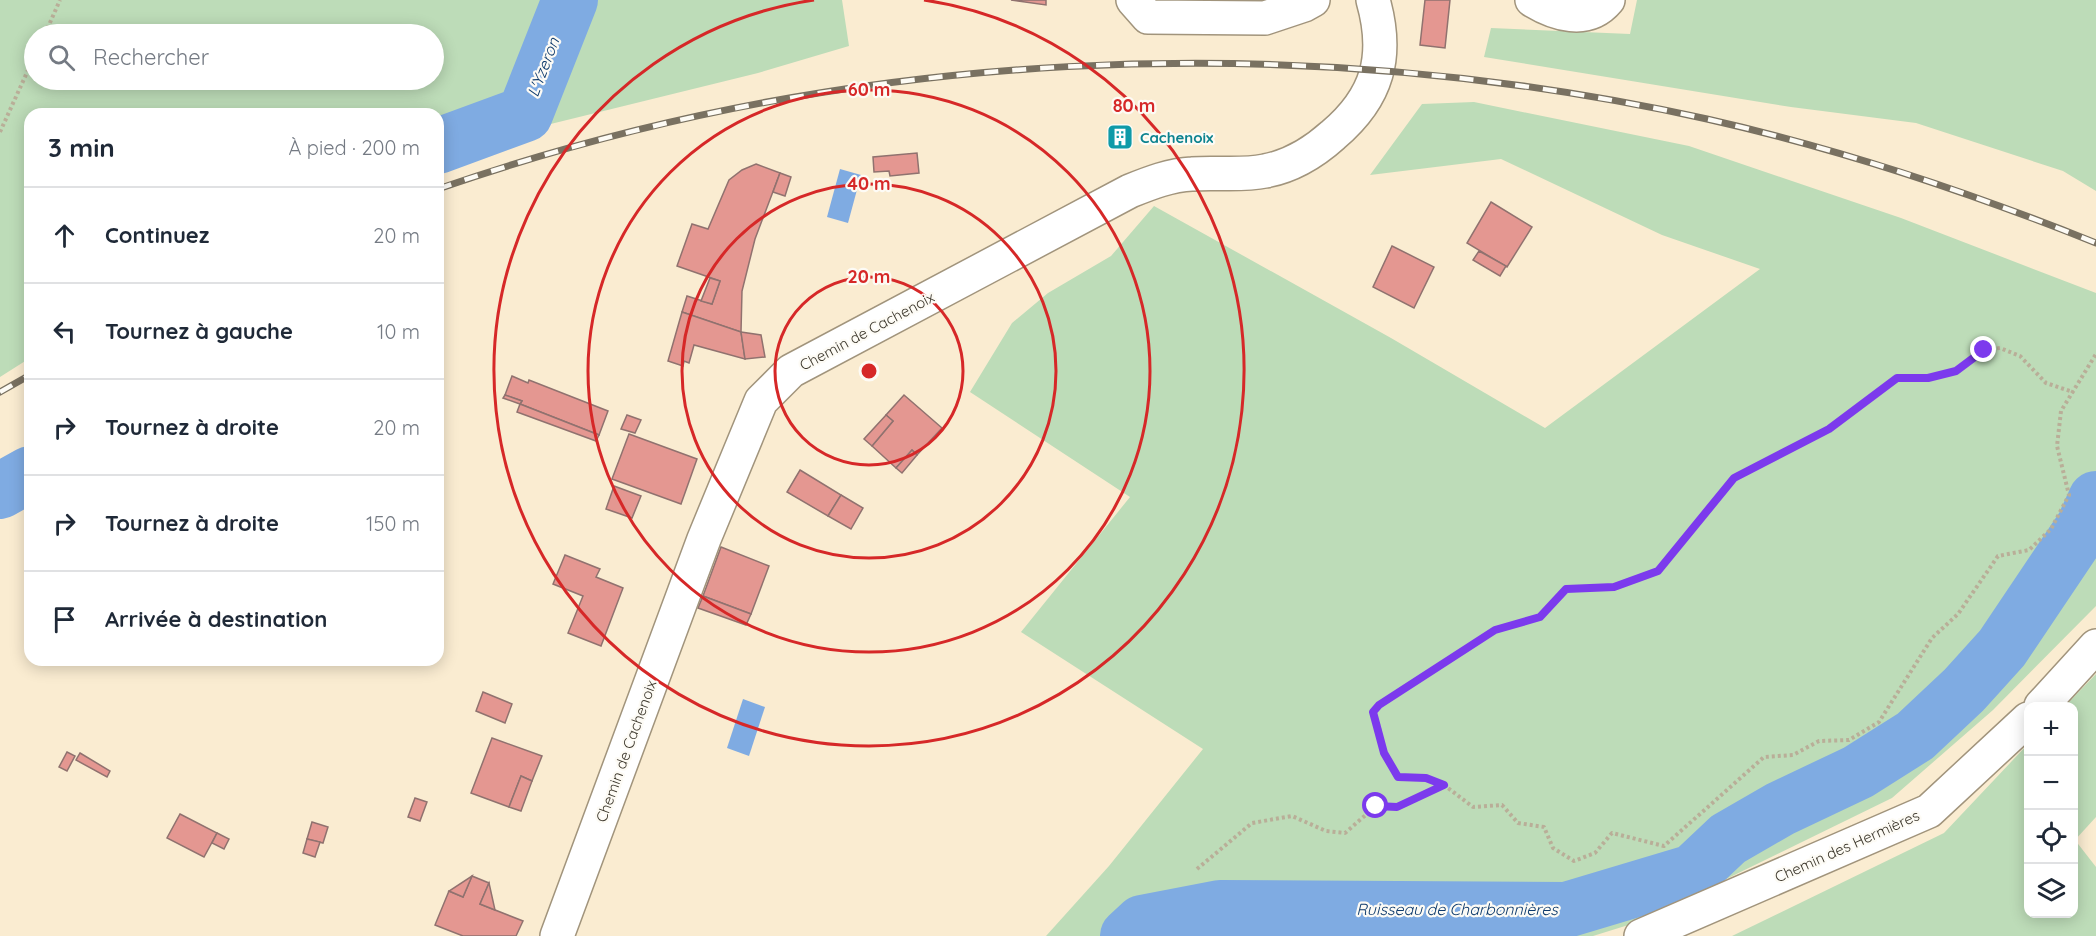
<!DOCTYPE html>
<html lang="fr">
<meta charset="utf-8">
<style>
:root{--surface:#fff;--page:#f2f2f3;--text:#1f2937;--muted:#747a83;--line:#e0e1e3}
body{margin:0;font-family:Quicksand,sans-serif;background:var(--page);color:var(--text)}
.controls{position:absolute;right:18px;bottom:18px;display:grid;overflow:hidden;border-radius:12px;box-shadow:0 3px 15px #0003}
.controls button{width:54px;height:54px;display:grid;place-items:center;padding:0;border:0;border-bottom:2px solid var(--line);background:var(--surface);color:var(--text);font:30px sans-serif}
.stop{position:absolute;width:18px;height:18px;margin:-14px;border:4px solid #7c3aed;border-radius:50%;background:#fff}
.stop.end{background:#7c3aed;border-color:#fff;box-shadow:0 2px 6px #0008}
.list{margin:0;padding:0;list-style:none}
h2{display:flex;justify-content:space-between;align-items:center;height:78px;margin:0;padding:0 24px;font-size:26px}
h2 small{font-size:20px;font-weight:400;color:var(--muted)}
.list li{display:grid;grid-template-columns:39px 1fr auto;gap:18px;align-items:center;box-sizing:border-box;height:96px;padding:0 24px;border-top:2px solid var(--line)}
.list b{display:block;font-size:22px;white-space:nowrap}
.list em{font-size:20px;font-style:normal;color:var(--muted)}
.icon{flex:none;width:33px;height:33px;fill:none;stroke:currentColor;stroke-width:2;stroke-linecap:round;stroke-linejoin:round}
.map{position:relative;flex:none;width:2096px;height:936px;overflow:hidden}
.search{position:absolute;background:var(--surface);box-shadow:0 3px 15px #0003;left:24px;top:24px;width:420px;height:66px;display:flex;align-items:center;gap:15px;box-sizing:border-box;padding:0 21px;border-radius:33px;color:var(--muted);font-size:22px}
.panel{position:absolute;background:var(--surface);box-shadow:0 3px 15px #0003;left:24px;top:108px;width:420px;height:558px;border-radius:18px}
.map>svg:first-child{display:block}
</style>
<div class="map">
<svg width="2096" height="936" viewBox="0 0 2096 936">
<rect width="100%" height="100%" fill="#faecd1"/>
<g fill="#bddcb8" fill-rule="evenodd">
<path d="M0,0H842L849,46L758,73L474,143L438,159V114H30V358L0,377ZM34,34H434V80H34Z"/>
<polygon points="1637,0 2096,0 2096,191 2063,171 1916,123 1791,107 1484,57 1491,28 1630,34"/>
<polygon points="1474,102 1689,146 1901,218 2096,293 2096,606 1993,710 1892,798 1638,922 1593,936 1046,936 1109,866 1203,749 1021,632 1130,497 970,392 1012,323 1048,293 1111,256 1154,206 1391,338 1545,428 1760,269 1662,235 1501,159 1370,175 1422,104"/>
<polygon points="2096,674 2096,817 2075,840 2096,867 2096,936 1732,936 1944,833 2028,744 2028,914 2074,914 2074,706 2065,706"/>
</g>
<g fill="#7fabe2">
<polygon points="840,169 861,175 848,223 827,217"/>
<polygon points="743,699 765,707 749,756 727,748"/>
</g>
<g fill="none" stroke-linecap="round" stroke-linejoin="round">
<g stroke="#7fabe2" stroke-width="56">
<polyline points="438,146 525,114 570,0"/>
<polyline points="0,491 30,474"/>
<polyline points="1128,936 1142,923 1220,908 1566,910 1693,872 1728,839 1780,809 1858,772 1915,736 1964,690 2002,648 2084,526 2096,499"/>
</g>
</g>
<g fill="#e49791" stroke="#90726f" stroke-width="1.5">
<polygon points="1011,0 1046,0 1046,5"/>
<polygon points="1425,0 1450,0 1445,48 1420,45"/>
<polygon points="1123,131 1125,142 1116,143 1114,132"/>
<polygon points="917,153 919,173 890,176 889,171 874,172 873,157"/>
<polygon points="756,164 780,173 755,239 742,291 741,332 682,312 687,296 712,304 720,281 677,266 692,224 708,229 729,180 742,170"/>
<polygon points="780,173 791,177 785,196 773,192"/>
<polygon points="1491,202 1532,227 1507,267 1467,243"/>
<polygon points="1392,246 1434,267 1414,308 1373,287"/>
<polygon points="1479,251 1506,266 1500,276 1473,260"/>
<polygon points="710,278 720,281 712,304 701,301"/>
<polygon points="682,312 741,332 745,359 694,345 689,363 684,361 683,366 668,361"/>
<polygon points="741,332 761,335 765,357 745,359"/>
<polygon points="512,376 528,383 529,380 608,411 599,435 520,404 522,401 505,395"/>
<polygon points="505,395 522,401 520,404 503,398"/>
<polygon points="904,395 942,428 917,455 912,450 896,468 872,446 893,421 886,415"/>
<polygon points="520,404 599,435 596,441 517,412"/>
<polygon points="627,415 641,420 635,433 621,429"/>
<polygon points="886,415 893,421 872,446 864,439"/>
<polygon points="629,434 697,459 681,504 612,479"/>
<polygon points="912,450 917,455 902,473 896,468"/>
<polygon points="800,470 841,495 828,516 787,492"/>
<polygon points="614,486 641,496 632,518 606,509"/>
<polygon points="841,495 863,508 851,529 828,516"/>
<polygon points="721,547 769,566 751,614 703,596"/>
<polygon points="565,555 600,569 596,577 623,588 601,646 568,633 583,596 553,584"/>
<polygon points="703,596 751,614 746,625 698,608"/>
<polygon points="483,692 512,704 505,723 476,711"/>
<polygon points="492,738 542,756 532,781 521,776 509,807 471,793"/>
<polygon points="67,752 75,756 67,771 59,767"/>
<polygon points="80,753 110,771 107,777 76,760"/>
<polygon points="521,776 532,781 521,811 509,807"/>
<polygon points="415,798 427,802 420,821 408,817"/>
<polygon points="180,814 217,833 204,857 167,838"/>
<polygon points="312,822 328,827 323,843 307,839"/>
<polygon points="217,833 229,839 224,849 212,843"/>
<polygon points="307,839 320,842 315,857 303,853"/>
<polygon points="472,876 489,883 480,904 523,921 516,936 463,936 435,925 449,891 463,897"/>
<polygon points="472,876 463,897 449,891"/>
<polygon points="489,883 495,910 480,904"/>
</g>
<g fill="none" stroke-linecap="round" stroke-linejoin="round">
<defs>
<g id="minor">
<polyline points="1133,0 1148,17 1265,18 1304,5 1313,0"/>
<path d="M1532,0C1555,14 1587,25 1608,0"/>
<polyline points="2041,706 2096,646"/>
<path d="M557,936L704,539L761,401L791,371L1130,191C1150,183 1170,175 1192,174C1216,172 1241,176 1265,171C1292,166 1313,153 1333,135C1378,97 1389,56 1373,0"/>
<polyline points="1641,936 1929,811 2028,719"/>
</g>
</defs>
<use href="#minor" stroke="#a1947c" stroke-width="36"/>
<g stroke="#b9ae98" stroke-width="4" stroke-dasharray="3 3" stroke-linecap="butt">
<polyline points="45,34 60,0"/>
<polyline points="0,132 34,57"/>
<polyline points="1443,785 1426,778 1398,777 1384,753 1379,727 1373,712 1379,705 1495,630 1540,617 1566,589 1614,587 1658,571 1734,478 1829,429 1897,378 1928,378 1956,371 1984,350 2000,348 2020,356 2046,383 2073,392"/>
<polyline points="1197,869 1252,823 1292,816 1326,831 1345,833 1376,806 1397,807 1444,785 1473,807 1502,805 1518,823 1544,827 1553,848 1574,861 1595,853 1612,833 1664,846 1764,757 1793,755 1819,741 1849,740 1879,722 1932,638 1958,614 1998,556 2029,550 2051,529 2069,495 2057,446 2061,411 2096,354"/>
</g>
<use href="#minor" stroke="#fff" stroke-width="33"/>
<defs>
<g id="rail">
<path d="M438,189C843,48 1289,27 1707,119C1840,149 1969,192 2096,243"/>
<polyline points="0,392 30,375"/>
</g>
</defs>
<use href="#rail" stroke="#797161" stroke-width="7"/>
<use href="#rail" stroke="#fdfbf5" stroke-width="4.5" stroke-dasharray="14" stroke-linecap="butt"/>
</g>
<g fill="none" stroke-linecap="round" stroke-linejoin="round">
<polyline stroke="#7c3aed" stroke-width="8" points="1376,806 1397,807 1444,785 1426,778 1398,777 1384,753 1373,712 1379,705 1495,630 1540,617 1566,589 1614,587 1658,571 1734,478 1829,429 1897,378 1928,378 1956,371 1984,350"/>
</g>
<g fill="none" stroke="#d62828" stroke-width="3">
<circle cx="869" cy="371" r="94"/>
<circle cx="869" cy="371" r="187"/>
<circle cx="869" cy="371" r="281"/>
<path d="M924 0A375 375 0 1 1 814 0"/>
</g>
<defs>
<symbol id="building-square" viewBox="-11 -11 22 22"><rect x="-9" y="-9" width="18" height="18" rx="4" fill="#0f9aa8" stroke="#fdfbf5"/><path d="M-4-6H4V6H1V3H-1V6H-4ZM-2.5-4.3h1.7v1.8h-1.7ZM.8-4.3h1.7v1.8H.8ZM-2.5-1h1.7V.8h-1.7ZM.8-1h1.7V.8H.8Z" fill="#fff"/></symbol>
</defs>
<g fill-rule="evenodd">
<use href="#building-square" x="1105" y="122" width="30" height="30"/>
</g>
<g text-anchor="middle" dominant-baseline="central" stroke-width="4.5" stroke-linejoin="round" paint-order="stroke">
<g font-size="15" font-weight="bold" fill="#0d838f" stroke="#fdfbf5" text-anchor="start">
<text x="1140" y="137">Cachenoix</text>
</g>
<g font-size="15" fill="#3b362b" stroke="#fdfbf5">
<text transform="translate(867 331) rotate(-28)">Chemin de Cachenoix</text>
<text transform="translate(626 751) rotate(-70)">Chemin de Cachenoix</text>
<text transform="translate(1847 846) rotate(-24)">Chemin des Hermières</text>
</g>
<g font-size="16" font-style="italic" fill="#0d3a6c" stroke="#fdfbf5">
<text transform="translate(543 67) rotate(-69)">L'Yzeron</text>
<text x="1457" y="909">Ruisseau de Charbonnières</text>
</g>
</g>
<circle cx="869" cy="371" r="9" fill="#d62828" stroke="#fdfbf5" stroke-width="3"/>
<g font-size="18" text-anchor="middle" font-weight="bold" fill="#d62828" stroke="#fdfbf5" stroke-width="4.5" stroke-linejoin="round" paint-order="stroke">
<text x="869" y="96">60 m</text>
<text x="1134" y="112">80 m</text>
<text x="869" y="190">40 m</text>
<text x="869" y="283">20 m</text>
</g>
</svg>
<div class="controls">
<button>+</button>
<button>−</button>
<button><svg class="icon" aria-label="locate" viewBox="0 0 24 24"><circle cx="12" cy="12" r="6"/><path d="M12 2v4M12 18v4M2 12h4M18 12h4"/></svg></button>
<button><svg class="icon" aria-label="layers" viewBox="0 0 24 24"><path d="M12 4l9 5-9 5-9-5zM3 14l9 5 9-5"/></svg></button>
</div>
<div class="stop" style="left:1376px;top:806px"></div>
<div class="stop end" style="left:1984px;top:350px"></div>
<div class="search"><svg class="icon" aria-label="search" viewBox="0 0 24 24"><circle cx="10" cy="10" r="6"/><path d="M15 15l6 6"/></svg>Rechercher</div>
<section class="panel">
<h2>3 min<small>À pied · 200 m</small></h2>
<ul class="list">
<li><svg class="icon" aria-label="ahead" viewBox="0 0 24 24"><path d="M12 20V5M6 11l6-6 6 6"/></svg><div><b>Continuez</b></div><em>20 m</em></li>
<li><svg class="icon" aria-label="left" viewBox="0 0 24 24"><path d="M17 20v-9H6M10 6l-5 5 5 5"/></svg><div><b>Tournez à gauche</b></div><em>10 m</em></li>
<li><svg class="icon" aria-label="right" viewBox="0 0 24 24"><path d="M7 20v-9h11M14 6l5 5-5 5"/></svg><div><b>Tournez à droite</b></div><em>20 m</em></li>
<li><svg class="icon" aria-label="right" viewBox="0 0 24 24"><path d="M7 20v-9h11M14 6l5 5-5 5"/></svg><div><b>Tournez à droite</b></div><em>150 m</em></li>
<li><svg class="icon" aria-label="arrive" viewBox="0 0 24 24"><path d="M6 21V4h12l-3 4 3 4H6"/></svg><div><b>Arrivée à destination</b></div></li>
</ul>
</section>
</div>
